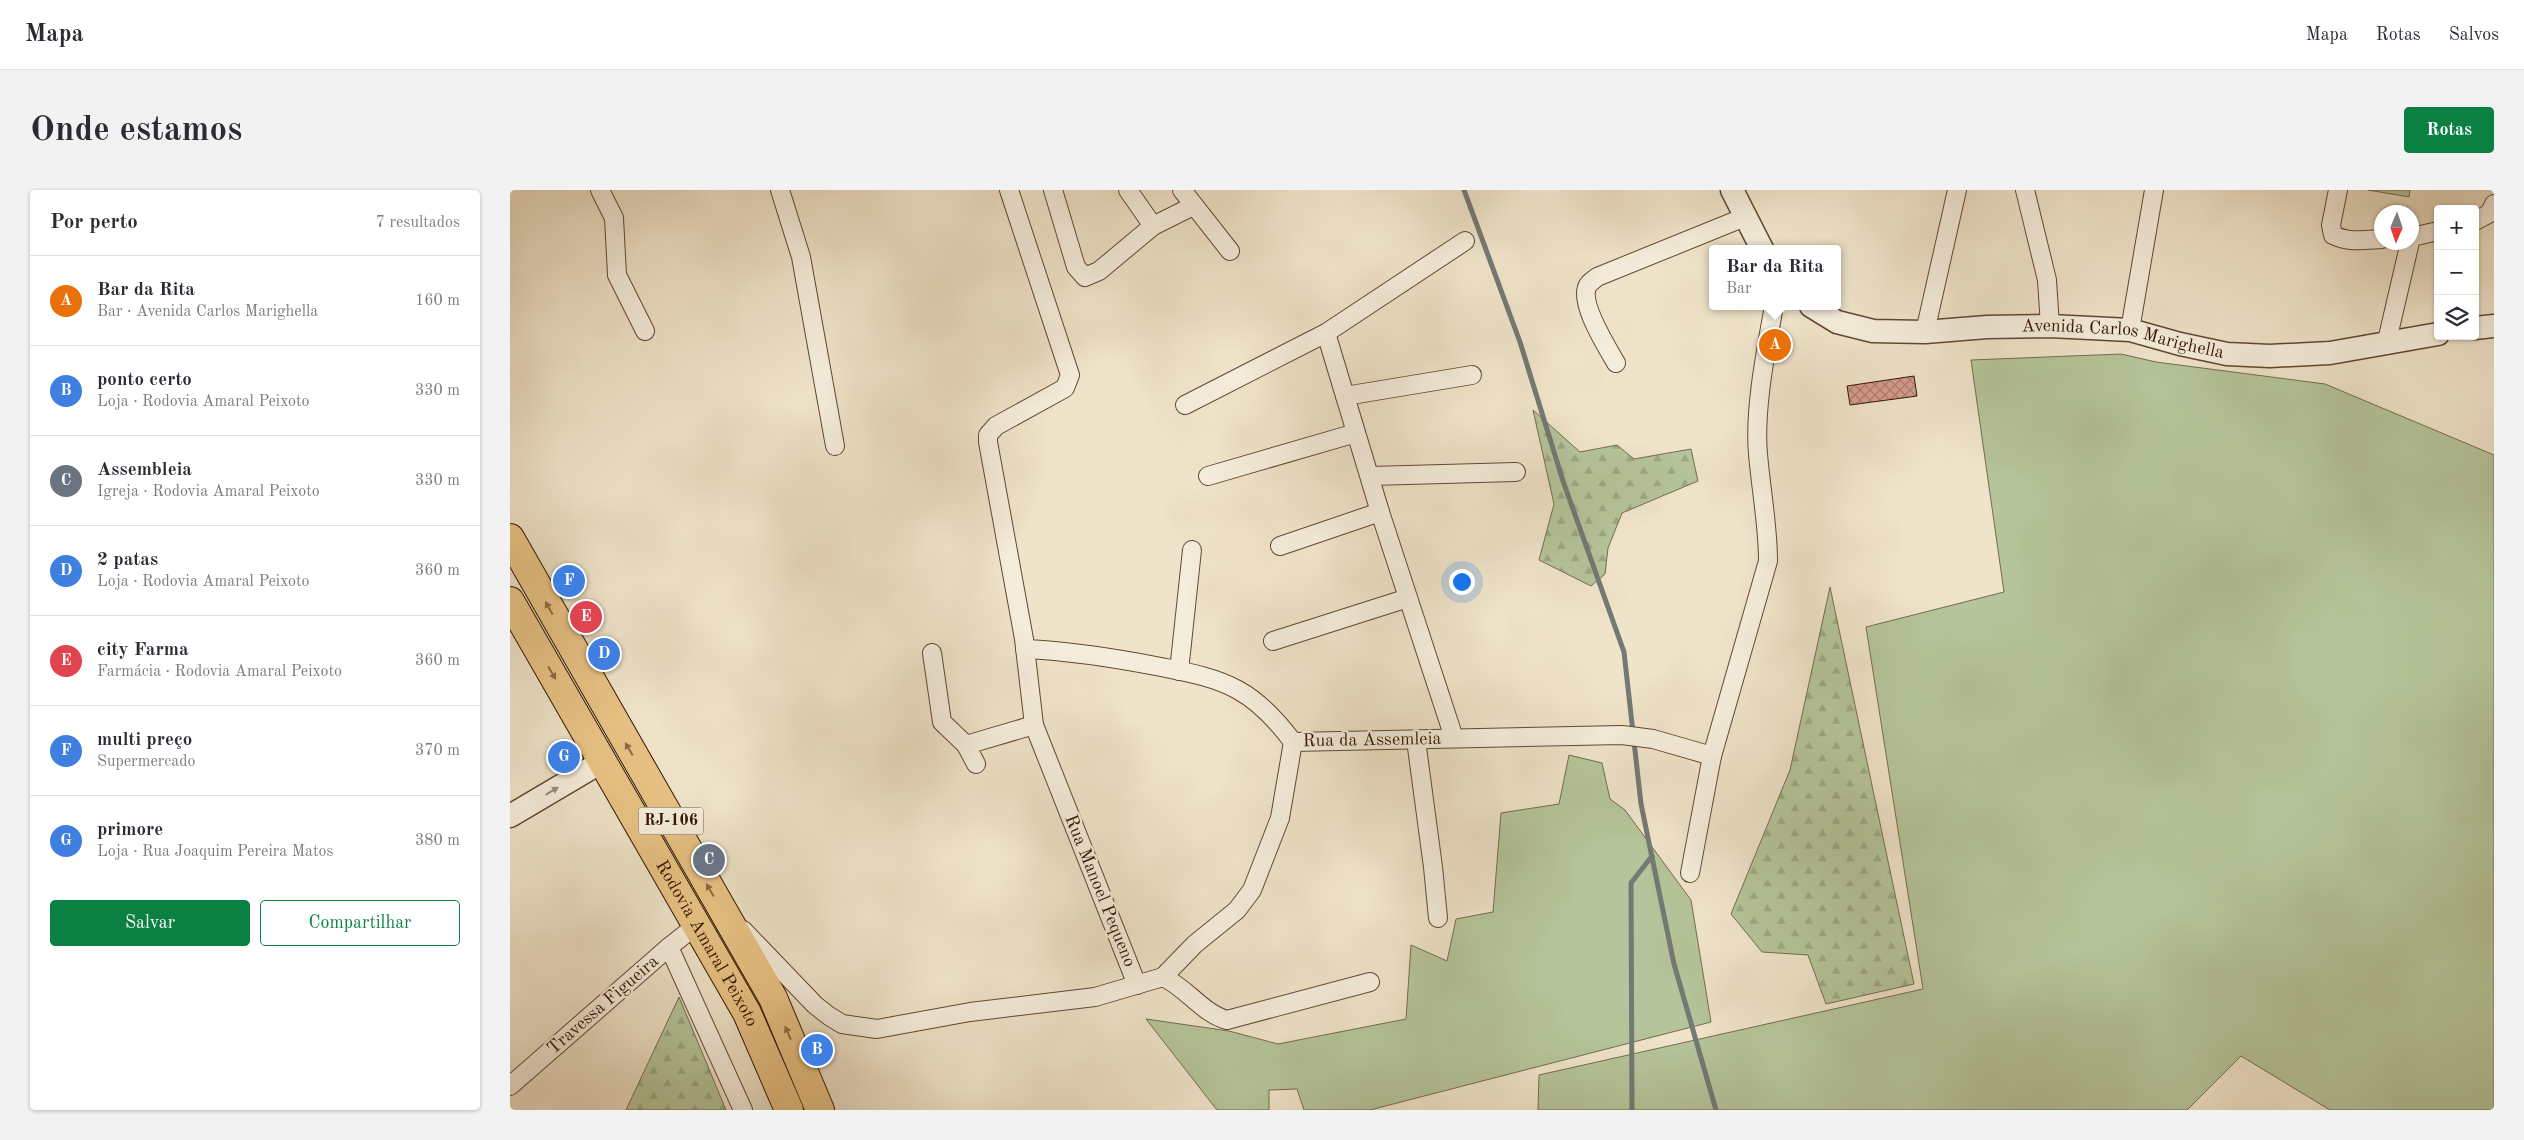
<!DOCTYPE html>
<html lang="pt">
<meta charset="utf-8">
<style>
:root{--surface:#fff;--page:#f2f2f3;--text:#2b2b33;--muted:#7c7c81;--line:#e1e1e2;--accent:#0b8043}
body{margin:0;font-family:"Old Standard TT",serif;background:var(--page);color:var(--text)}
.controls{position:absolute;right:15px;top:15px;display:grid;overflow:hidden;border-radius:5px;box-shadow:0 1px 4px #0004}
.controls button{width:45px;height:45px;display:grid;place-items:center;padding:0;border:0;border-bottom:1px solid var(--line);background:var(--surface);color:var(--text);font:25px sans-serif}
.compass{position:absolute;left:1864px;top:15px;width:45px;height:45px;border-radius:50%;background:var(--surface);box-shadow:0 1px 4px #0004;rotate:182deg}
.you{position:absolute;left:951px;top:391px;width:18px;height:18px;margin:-12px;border:4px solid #fff;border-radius:50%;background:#1a73e8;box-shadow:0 0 0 8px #1a73e833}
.badge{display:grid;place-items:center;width:32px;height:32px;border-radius:50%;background:var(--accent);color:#fff;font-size:16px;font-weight:700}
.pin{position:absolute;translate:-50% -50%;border:2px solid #fff;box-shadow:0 1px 5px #0006}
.popup{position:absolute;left:1199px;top:55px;width:132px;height:65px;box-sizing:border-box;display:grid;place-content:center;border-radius:5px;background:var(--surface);filter:drop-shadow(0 1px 4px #0005);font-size:16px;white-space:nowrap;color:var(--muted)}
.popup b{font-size:19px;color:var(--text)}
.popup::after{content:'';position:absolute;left:50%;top:100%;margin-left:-10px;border:10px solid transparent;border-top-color:var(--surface)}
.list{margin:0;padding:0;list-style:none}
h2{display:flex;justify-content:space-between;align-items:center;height:65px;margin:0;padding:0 20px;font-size:21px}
h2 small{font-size:16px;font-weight:400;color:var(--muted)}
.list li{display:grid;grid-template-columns:32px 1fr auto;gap:15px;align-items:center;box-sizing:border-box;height:90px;padding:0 20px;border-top:1px solid var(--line)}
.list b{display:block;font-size:19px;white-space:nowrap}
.list p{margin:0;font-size:16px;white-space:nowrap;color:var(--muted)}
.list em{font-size:16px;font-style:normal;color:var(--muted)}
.actions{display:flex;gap:10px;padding:15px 20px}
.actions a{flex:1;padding:11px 0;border:1px solid var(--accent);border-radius:5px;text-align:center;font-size:18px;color:var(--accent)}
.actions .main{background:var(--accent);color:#fff}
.icon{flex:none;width:28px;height:28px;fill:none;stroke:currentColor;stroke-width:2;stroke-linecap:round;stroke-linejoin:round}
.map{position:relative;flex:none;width:1984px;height:920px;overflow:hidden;border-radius:5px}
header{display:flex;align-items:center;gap:30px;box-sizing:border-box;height:70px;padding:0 25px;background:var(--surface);border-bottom:1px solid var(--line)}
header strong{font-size:24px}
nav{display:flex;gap:28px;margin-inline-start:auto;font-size:18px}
.intro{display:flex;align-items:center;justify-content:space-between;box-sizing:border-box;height:120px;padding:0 30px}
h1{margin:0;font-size:35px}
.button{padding:12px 22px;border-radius:5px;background:var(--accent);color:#fff;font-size:18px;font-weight:700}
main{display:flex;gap:30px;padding:0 30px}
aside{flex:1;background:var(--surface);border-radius:5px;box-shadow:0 1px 4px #0004}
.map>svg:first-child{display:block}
</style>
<header>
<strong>Mapa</strong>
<nav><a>Mapa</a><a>Rotas</a><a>Salvos</a></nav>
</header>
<div class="intro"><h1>Onde estamos</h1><a class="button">Rotas</a></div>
<main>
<aside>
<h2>Por perto<small>7 resultados</small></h2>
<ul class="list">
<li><span class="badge" style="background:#e8710a">A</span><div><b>Bar da Rita</b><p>Bar · Avenida Carlos Marighella</p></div><em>160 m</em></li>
<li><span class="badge" style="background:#3f7fe0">B</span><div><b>ponto certo</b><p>Loja · Rodovia Amaral Peixoto</p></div><em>330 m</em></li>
<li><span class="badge" style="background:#6b7280">C</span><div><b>Assembleia</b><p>Igreja · Rodovia Amaral Peixoto</p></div><em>330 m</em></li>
<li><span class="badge" style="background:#3f7fe0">D</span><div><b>2 patas</b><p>Loja · Rodovia Amaral Peixoto</p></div><em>360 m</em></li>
<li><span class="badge" style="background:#e0444e">E</span><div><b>city Farma</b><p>Farmácia · Rodovia Amaral Peixoto</p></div><em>360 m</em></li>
<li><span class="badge" style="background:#3f7fe0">F</span><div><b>multi preço</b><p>Supermercado</p></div><em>370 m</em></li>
<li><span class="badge" style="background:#3f7fe0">G</span><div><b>primore</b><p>Loja · Rua Joaquim Pereira Matos</p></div><em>380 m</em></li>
</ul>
<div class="actions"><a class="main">Salvar</a><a>Compartilhar</a></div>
</aside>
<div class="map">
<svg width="1984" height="920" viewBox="0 0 1984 920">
<defs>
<pattern id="forest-firs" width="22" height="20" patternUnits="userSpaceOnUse" patternTransform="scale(1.25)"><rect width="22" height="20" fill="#b5c49a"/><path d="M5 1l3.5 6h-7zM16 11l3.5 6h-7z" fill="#9ca883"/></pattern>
<pattern id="building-cross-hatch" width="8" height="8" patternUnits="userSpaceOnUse" patternTransform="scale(1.25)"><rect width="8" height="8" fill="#d59b8c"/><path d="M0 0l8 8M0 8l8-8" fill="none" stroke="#ad7d70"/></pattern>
</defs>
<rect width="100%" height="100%" fill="#efe3c9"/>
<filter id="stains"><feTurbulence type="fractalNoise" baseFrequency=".004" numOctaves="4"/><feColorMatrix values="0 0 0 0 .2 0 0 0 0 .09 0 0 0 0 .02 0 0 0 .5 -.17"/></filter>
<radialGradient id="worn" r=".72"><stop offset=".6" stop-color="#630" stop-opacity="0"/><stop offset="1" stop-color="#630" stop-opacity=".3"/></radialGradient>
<g fill="#b5c49a" stroke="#746c4d">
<polygon points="1858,0 1900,0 1899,7"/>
<polygon points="1611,164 1646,172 1815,194 1984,265 1984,920 1820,920 1731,866 1677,920 1028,920 1029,885 1413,799 1356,437 1494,402 1461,170"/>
<polygon points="1059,565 1092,573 1100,609 1115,620 1181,710 1201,832 860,920 794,920 787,899 759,900 759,920 707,920 636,829 719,841 768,854 896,829 901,755 937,771 946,729 983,722 991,623 1049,614"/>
</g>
<g fill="url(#forest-firs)" stroke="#746c4d">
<polygon points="1023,220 1070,262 1107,255 1124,269 1181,259 1188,291 1112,323 1098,358 1095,384 1081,396 1029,370 1044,314"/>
<polygon points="1320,397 1404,794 1316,814 1298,765 1252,762 1221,724 1280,580"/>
<polygon points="169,807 216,920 116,920"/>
</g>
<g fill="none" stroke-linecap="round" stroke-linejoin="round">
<g stroke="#737974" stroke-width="5">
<polyline points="954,0 1010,152 1053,291 1114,462 1131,614 1164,774 1206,920"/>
<polyline points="1122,920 1121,693 1142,666"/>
</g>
</g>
<polygon fill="url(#building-cross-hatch)" stroke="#321500" points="1404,186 1407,206 1340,215 1337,196"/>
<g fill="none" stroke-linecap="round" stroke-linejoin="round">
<defs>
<g id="minor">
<polyline points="90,0 104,28 107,85 135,141"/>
<polyline points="270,0 291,67 325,256"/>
<polyline points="499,0 560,185 555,198 486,236 478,245 478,252 514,449 524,535 627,795"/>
<polyline points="543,0 566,77 575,87 589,81 643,36 683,16"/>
<polyline points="618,0 643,36"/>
<polyline points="672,0 720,61"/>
<polyline points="1515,0 1537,90 1540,136"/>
<path d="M1828,0L1821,35L1823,45C1839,53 1855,50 1872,49"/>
<polyline points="1965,31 1980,23 1984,14"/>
<polyline points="1902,47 1928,41"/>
<polyline points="1620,140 1644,0"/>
<polyline points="1415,142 1447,0"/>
<polyline points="816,143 870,322 944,548"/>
<polyline points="1876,155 1900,52"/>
<path d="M1106,173C1097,157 1068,112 1078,95C1080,92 1085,89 1087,87L1235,27"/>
<polyline points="835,206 962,185"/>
<polyline points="675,215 816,143 955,51"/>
<polyline points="698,286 846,243"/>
<polyline points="860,286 1006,282"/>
<polyline points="770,356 870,322"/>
<polyline points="763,451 898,408"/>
<path d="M515,459C561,461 605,468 651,477C676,482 705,487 728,500C750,512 768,532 783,552"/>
<polyline points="422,463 432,532 456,555"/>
<polyline points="669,481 682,360"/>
<polyline points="906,550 923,677 928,728"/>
<polyline points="783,552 1112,545 1143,549 1202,566"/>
<polyline points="466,574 456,555 524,535"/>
<path d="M1180,683L1202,566L1258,371C1258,335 1251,300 1248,264C1244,220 1256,160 1264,116"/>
<polyline points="233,740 305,815 319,826 332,834 367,839 460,822 585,807 653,787 685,754 727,720 742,700 770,628 783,552"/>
<polyline points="159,757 233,920"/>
<path d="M653,787C677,798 692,823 717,830L860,792"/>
<polyline points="0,896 159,757 188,734"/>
</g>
<g id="tertiary">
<polyline points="1222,0 1252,59"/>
<path id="s1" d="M1301,116L1327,132L1363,141L1415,142L1477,137L1540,136L1620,140L1670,154L1717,164L1760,166L1820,163L1928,144"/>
<polyline points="1965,138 1984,136"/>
<polyline points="0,626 93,571"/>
</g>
<g id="trunk">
<polyline points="0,348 263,808 310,920"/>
<path id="s2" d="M0,411L237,823L279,920"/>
</g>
</defs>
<use href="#minor" stroke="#614832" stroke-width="20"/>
<use href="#tertiary" stroke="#614832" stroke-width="25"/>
<use href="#trunk" stroke="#321500" stroke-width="30"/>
<use href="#minor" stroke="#f5eddc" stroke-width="18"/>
<use href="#tertiary" stroke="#f5eddc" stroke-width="22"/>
<use href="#trunk" stroke="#e8c284" stroke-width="28"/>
</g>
<defs><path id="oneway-solid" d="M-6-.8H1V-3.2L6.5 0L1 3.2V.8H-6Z" transform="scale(1.25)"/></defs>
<g fill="#8d6c42">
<use href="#oneway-solid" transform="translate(39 418) rotate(-119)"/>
<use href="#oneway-solid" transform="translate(42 483) rotate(60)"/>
<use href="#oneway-solid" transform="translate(119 559) rotate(-120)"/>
<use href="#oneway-solid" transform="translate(200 700) rotate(-120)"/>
<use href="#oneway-solid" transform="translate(278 843) rotate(-113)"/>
</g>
<use fill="#9d8c79" href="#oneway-solid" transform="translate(42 601) rotate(-31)"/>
<g text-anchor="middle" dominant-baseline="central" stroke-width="4.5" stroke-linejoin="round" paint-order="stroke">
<rect fill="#f5eddc" stroke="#6c5642" stroke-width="1" x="128.5" y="617.5" width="65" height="27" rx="4"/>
<g font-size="16" font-weight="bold" fill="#321500">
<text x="161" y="631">RJ-106</text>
</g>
<g font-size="18" fill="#321500" stroke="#f5eddc">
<text stroke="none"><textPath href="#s1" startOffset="319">Avenida Carlos Marighella</textPath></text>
<text transform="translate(862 550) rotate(-1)">Rua da Assemleia</text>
<text transform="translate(590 701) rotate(68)">Rua Manoel Pequeno</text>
<text stroke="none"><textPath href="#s2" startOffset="395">Rodovia Amaral Peixoto</textPath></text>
<text transform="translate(93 815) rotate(-41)">Travessa Figueira</text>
</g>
</g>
<rect width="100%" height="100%" filter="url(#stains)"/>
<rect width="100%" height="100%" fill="url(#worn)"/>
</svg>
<div class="controls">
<button>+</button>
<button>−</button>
<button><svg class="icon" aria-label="layers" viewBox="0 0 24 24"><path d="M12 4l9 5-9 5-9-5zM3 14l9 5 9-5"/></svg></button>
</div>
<svg class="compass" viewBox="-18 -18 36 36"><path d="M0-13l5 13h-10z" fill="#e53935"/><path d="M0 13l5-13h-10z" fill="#7c7c81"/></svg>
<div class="you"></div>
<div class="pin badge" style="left:1265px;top:155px;background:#e8710a">A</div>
<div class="popup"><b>Bar da Rita</b>Bar</div>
<div class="pin badge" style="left:307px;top:860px;background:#3f7fe0">B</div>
<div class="pin badge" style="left:199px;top:670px;background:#6b7280">C</div>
<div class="pin badge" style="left:94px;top:464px;background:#3f7fe0">D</div>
<div class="pin badge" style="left:76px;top:427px;background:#e0444e">E</div>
<div class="pin badge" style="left:59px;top:391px;background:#3f7fe0">F</div>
<div class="pin badge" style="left:54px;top:567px;background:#3f7fe0">G</div>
</div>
</main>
